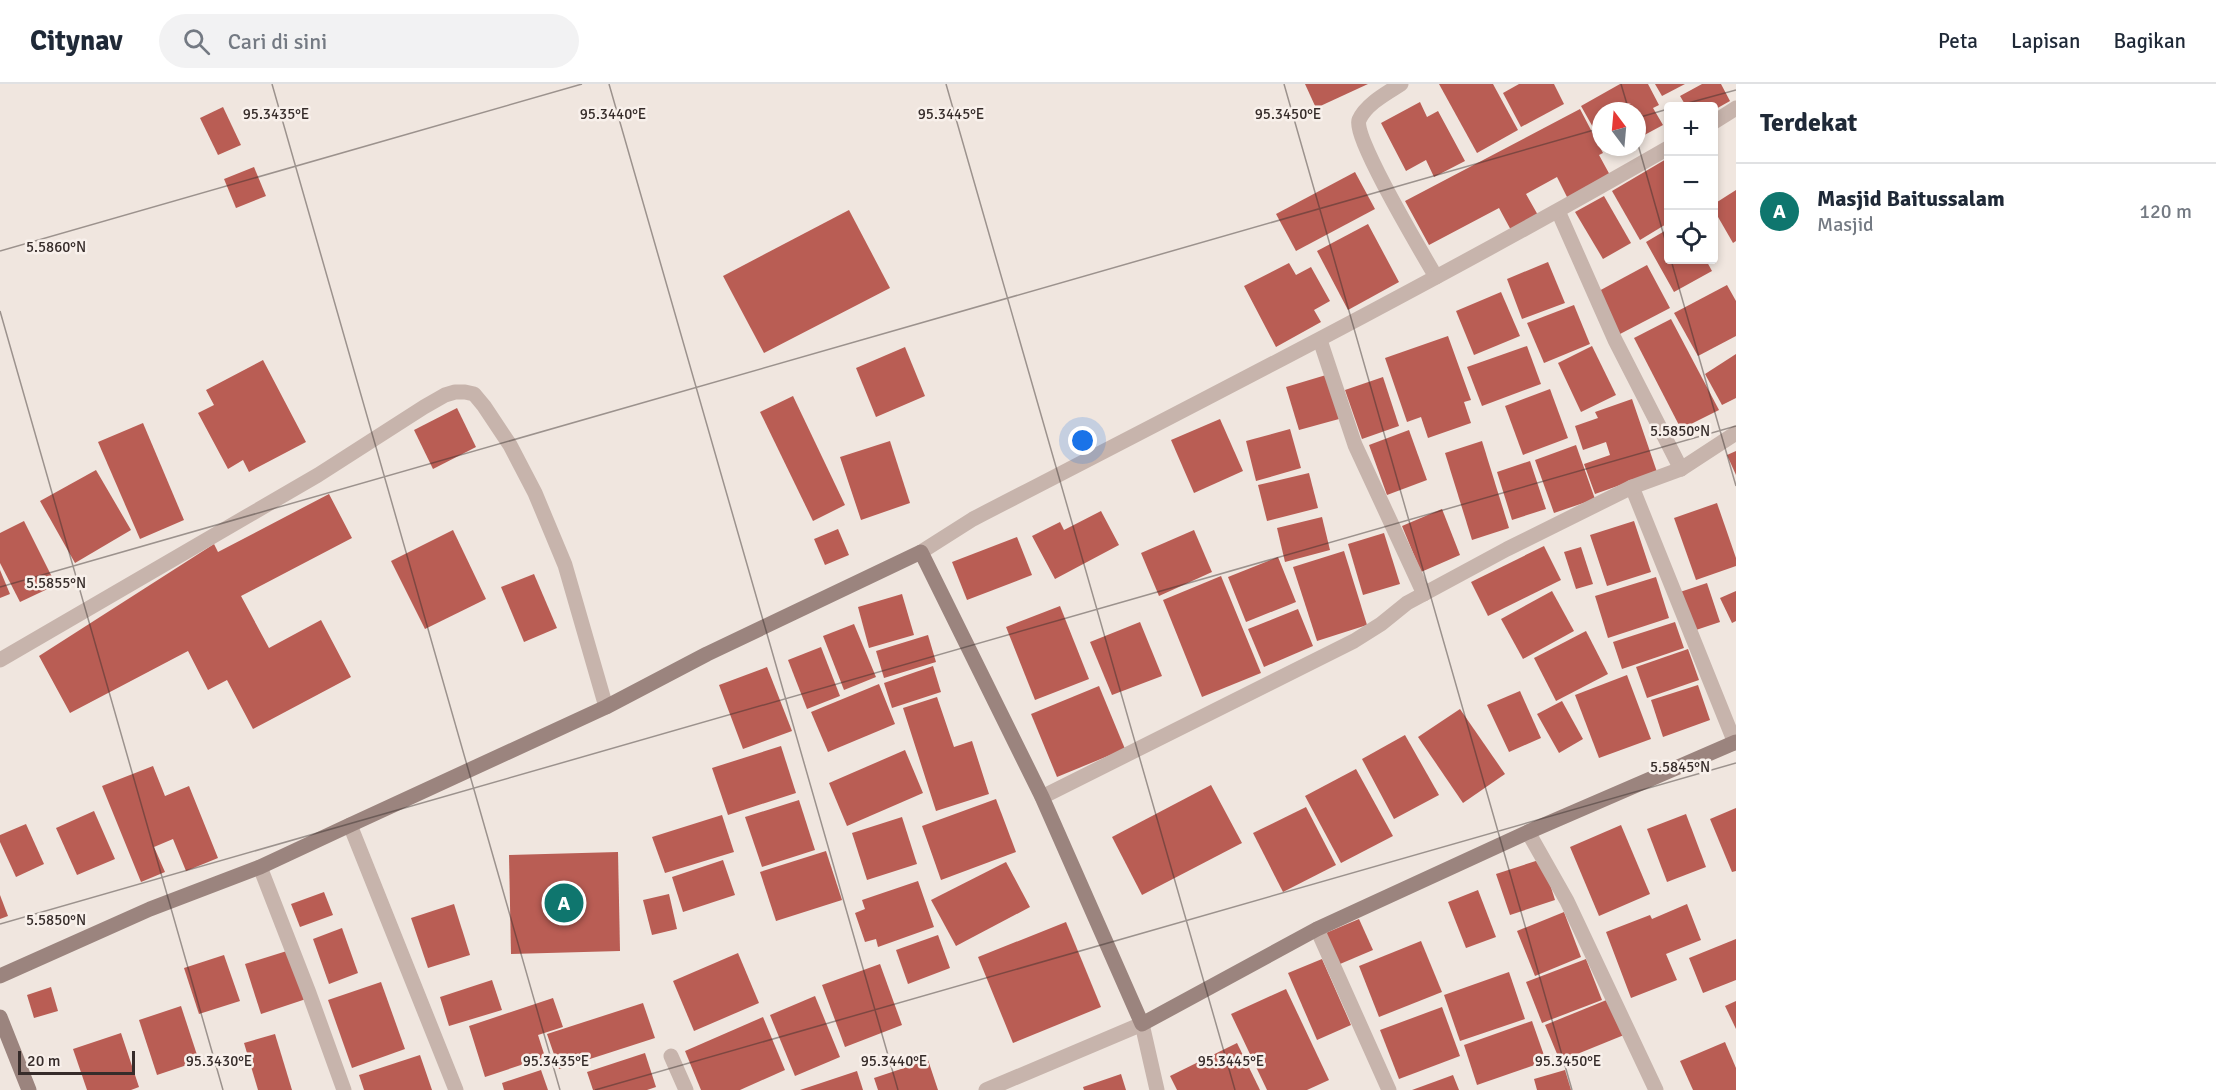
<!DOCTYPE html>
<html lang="id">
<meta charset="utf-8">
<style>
:root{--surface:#fff;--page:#f2f2f3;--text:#1f2937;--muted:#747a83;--line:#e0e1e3;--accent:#0f766e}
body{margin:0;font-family:Signika,sans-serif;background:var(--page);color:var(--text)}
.controls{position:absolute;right:18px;top:18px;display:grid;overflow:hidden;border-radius:6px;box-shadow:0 3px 9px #0003}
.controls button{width:54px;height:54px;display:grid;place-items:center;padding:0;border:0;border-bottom:2px solid var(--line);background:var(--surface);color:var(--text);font:30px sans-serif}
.compass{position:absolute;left:1592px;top:18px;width:54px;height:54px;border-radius:50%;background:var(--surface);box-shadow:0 3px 9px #0003;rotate:344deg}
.scale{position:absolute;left:18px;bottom:15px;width:117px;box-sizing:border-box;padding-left:6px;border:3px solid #362c2a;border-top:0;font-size:16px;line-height:21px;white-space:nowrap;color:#362c2a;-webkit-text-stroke:4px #f8f0eb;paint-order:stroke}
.you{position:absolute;left:1083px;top:357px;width:21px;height:21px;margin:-15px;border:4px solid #fff;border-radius:50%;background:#1a73e8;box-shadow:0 0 0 9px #1a73e833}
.badge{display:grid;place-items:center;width:39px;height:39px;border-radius:50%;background:var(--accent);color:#fff;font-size:20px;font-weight:700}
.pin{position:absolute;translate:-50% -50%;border:3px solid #fff;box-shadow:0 2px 6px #0006}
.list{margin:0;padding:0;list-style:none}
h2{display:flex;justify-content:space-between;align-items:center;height:78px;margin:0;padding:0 24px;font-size:26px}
h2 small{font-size:20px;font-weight:400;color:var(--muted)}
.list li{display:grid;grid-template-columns:39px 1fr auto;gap:18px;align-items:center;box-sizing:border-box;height:96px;padding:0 24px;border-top:2px solid var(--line)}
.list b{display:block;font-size:22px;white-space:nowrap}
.list p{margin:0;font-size:20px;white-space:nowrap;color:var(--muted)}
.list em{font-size:20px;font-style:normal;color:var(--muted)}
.icon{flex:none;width:33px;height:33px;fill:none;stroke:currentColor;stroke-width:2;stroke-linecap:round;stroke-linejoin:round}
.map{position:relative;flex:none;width:1736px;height:1006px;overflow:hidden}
header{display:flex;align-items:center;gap:36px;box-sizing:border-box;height:84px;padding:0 30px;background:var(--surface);border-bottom:2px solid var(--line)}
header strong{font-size:28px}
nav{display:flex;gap:33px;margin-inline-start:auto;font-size:21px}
.search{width:420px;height:54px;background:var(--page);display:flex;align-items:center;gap:15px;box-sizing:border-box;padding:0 21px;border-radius:33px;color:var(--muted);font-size:22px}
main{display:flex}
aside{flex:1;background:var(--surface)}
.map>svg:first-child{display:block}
</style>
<header>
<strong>Citynav</strong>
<div class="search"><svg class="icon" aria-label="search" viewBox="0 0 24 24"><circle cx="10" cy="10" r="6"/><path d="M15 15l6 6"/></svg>Cari di sini</div>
<nav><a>Peta</a><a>Lapisan</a><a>Bagikan</a></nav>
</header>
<main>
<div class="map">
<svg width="1736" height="1006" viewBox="0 0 1736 1006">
<rect width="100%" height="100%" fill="#f0e6df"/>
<g fill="#b95d54">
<polygon points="1305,0 1368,0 1316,24"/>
<polygon points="1439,0 1493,0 1518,46 1477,69"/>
<polygon points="1519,0 1554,0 1564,20 1521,43 1503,9"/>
<polygon points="1620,0 1648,0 1659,21 1653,24 1663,41 1637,55 1637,27 1601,27 1601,53 1599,54 1581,22"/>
<polygon points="1655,0 1685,0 1662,12"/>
<polygon points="1702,0 1721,0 1730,17 1714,26 1714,22 1686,22 1680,12"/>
<polygon points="1420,18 1427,33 1438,27 1465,77 1434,93 1426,76 1406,87 1381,39"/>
<polygon points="223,23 241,61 218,71 200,34"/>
<polygon points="1580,25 1603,69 1599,71 1611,93 1568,115 1557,93 1526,110 1539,133 1512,148 1499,124 1429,161 1405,117"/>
<polygon points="1668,74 1668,139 1640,156 1612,107"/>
<polygon points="254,83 266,112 236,124 224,95"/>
<polygon points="1355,88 1375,125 1296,167 1276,130"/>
<polygon points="1736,106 1736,157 1733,159 1714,126 1714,120"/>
<polygon points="1604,112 1631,159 1603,175 1575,128"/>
<polygon points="849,126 890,204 764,269 723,192"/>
<polygon points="1368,140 1399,198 1348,226 1317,167"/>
<polygon points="1668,145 1668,176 1706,176 1712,187 1674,208 1646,158"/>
<polygon points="1548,178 1565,219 1522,235 1507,195"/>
<polygon points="1289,179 1296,191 1311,183 1330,217 1314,226 1321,238 1276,263 1244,202"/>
<polygon points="1647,181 1670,224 1620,250 1597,208"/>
<polygon points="1727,201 1736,217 1736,252 1698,272 1674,229"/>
<polygon points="1501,208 1520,252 1474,271 1456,227"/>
<polygon points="1574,221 1590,260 1544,279 1527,239"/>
<polygon points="1671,235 1719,326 1681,345 1634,254"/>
<polygon points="1448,252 1471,316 1464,318 1471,339 1428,354 1421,333 1407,338 1385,274"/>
<polygon points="1527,262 1541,300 1482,322 1467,283"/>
<polygon points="1592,262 1616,311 1581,328 1558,279"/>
<polygon points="905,263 925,312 876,333 856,284"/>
<polygon points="1736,270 1736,314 1722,321 1705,290"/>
<polygon points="263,276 306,358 249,388 243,376 228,385 198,329 214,321 206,306"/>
<polygon points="1326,291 1339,335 1299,346 1286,303"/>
<polygon points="1383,293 1399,342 1362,355 1345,306"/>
<polygon points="1550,305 1568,354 1523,371 1505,322"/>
<polygon points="793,312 845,421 813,437 760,328"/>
<polygon points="1632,315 1657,388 1595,410 1584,380 1610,371 1606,358 1583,366 1575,342 1598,334 1595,328"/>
<polygon points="457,324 476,363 433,385 414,346"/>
<polygon points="1220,335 1243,387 1194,409 1171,356"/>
<polygon points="143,339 184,436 140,455 98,358"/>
<polygon points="1290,345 1301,384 1256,397 1246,357"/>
<polygon points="1409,346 1427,396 1387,411 1369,361"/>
<polygon points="890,357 910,419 861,436 840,373"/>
<polygon points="1482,357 1509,444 1472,456 1445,369"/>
<polygon points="1576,361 1595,415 1554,429 1535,376"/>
<polygon points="1736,367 1736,391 1727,371"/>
<polygon points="1530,377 1546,425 1512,436 1497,388"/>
<polygon points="96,386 131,446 75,479 40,417"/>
<polygon points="1309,389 1318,424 1267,437 1258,401"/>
<polygon points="329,410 352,454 241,512 269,564 321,536 351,593 253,645 227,596 208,606 188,567 70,629 39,572 214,460 218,468"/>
<polygon points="1717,419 1736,474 1736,482 1696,496 1674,434"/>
<polygon points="1442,425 1460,471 1421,488 1402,442"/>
<polygon points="1101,427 1119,461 1055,495 1032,452 1060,438 1064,446"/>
<polygon points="1322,433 1330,466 1285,478 1277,444"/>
<polygon points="24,437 56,501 20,518 0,479 0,449"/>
<polygon points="1634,437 1651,488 1607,502 1590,451"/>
<polygon points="838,445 849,471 825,481 814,455"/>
<polygon points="453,446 486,515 425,545 391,477"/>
<polygon points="1194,446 1212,488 1159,512 1141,469"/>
<polygon points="1384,449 1400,500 1363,511 1348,460"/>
<polygon points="1017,453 1032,491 967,516 952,478"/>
<polygon points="1544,462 1561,496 1488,532 1471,498"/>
<polygon points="1581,463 1593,500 1576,505 1564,468"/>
<polygon points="1344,467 1367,541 1317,557 1293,483"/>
<polygon points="1278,473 1296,518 1246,538 1228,493"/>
<polygon points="0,486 10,510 0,514"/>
<polygon points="534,490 557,544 524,558 501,503"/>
<polygon points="1221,492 1261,589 1202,613 1163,516"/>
<polygon points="1656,493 1669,534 1608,554 1595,512"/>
<polygon points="1707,499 1720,538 1693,547 1680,508"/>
<polygon points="1552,507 1574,547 1523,575 1501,535"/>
<polygon points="1736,507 1736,537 1732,539 1720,514"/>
<polygon points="902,510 914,551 869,564 858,523"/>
<polygon points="1060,522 1089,595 1035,616 1006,543"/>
<polygon points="1298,525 1313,562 1264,583 1248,545"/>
<polygon points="1140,538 1162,592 1112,611 1090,558"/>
<polygon points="1675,538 1684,564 1622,585 1613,558"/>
<polygon points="854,540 876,593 844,606 823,552"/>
<polygon points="1586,547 1608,590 1556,617 1534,574"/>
<polygon points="928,551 936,578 884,594 876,567"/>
<polygon points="821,563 840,612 807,625 788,576"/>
<polygon points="1688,565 1699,596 1647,614 1636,583"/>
<polygon points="933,582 941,608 892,624 884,599"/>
<polygon points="767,583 792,647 743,665 719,601"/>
<polygon points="1627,591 1651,655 1599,674 1575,611"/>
<polygon points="879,600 895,640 828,668 811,628"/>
<polygon points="1698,601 1710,636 1663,653 1651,616"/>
<polygon points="1099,602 1125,665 1057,693 1031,630"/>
<polygon points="1520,607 1541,654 1509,668 1487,621"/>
<polygon points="937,613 954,663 972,657 989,710 936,727 903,624"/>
<polygon points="1562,617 1583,655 1559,669 1537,630"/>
<polygon points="1460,625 1505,690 1463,719 1418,653"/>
<polygon points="1405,651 1439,711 1394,735 1362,675"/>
<polygon points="781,662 796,709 728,731 712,684"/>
<polygon points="905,666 923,709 847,742 829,699"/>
<polygon points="153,682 165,712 189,702 218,774 186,787 173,755 154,763 165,788 141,798 102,702"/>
<polygon points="1356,685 1393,752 1341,779 1305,712"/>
<polygon points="1211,701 1242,759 1142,811 1112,753"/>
<polygon points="996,715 1016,768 941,796 922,742"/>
<polygon points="799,716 815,766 762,783 745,733"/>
<polygon points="1306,723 1336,781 1283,808 1253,749"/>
<polygon points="1736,724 1736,787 1732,788 1710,735"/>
<polygon points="94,727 115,775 77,791 56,744"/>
<polygon points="1686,730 1706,783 1667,798 1647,745"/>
<polygon points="722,731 734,768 665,789 652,753"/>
<polygon points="902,733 917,780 867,796 852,749"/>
<polygon points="26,740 44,780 16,793 0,758 0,751"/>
<polygon points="1621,741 1650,810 1599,832 1570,763"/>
<polygon points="826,767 842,816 776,837 760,788"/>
<polygon points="618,768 620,867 511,870 509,771"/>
<polygon points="1542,775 1555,816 1510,831 1496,790"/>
<polygon points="723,776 735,811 683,828 672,793"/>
<polygon points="1006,778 1030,823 956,862 931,816"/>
<polygon points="918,797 934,843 878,863 876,855 865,858 855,829 865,825 862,816"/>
<polygon points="1478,806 1496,853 1466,864 1448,818"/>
<polygon points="324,808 333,831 300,843 291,820"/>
<polygon points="669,810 677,845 652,851 643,816"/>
<polygon points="0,811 8,832 0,835"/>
<polygon points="454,820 470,871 428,884 411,834"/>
<polygon points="1687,820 1701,856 1666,870 1677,896 1631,914 1606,848 1650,831 1652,835"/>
<polygon points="1564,828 1581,873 1535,892 1517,847"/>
<polygon points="1359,835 1373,866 1340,880 1326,849"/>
<polygon points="1066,838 1101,923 1013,959 978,873"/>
<polygon points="342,844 358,889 329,900 313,855"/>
<polygon points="938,851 950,884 908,900 896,866"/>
<polygon points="1736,855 1736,896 1703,909 1689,874"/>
<polygon points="1421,857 1442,908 1379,933 1359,882"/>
<polygon points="290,866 306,915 261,930 245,880"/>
<polygon points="738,869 759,919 694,947 673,897"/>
<polygon points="224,871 240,917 199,930 184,884"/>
<polygon points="1322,875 1351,941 1317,956 1288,889"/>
<polygon points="1586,875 1602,916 1542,939 1526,898"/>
<polygon points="880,880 902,941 845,963 822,901"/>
<polygon points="1509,888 1525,935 1460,957 1444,911"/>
<polygon points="492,896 502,926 449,942 440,913"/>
<polygon points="381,898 405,965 352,984 328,916"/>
<polygon points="51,903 58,927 34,934 27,911"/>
<polygon points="1286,905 1329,996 1307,1006 1267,1006 1231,930"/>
<polygon points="815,912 840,973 795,992 770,931"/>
<polygon points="553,914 563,943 538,951 545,973 485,993 469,942"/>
<polygon points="1609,915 1624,951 1560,977 1545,941"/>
<polygon points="1736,917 1736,945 1725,922"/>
<polygon points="643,919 655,954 559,985 547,950"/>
<polygon points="181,922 199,977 157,991 139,936"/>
<polygon points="1442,923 1460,972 1399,995 1380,946"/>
<polygon points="763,933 785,986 740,1006 701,1006 685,967"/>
<polygon points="1532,937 1546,977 1477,1001 1464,961"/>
<polygon points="121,949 139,1003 131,1006 87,1006 73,965"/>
<polygon points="275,950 292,1006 258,1006 244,959"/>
<polygon points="1725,958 1736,984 1736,1006 1693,1006 1680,977"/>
<polygon points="1237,959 1260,1006 1177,1006 1170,992"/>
<polygon points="645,969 656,1003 647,1006 593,1006 587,988"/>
<polygon points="420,971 432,1006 364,1006 359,991"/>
<polygon points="928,976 938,1006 878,1006 874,994"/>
<polygon points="541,986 548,1006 504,1006 502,999"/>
<polygon points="1565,986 1571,1006 1537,1006 1534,995"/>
<polygon points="857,987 863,1006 800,1006"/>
<polygon points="1121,990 1126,1006 1084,1006 1083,1003"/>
<polygon points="1453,991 1459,1006 1412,1006"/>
</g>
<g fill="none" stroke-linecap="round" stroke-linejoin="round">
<g stroke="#c7b4ac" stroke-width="15">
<path d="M1401,0C1387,9 1366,20 1359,36C1352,52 1424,172 1436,193"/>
<polyline points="1714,38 1736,24"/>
<polyline points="1558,127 1615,256 1681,385"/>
<polyline points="1320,256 1355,361 1424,510"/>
<polyline points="1632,403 1735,659"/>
<path d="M921,468L973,435C1207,314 1441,195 1668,64"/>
<polyline points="0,576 318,391 424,323 445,311 455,308 465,308 474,310 484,322 510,361 535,409 565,481 606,623"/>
<polyline points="1042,713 1354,557 1381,540 1407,519 1507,465 1632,403 1681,385 1736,349"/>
<polyline points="350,741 456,1006"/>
<polyline points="1528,748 1567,817 1656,1006"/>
<polyline points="260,783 309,909 344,1006"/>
<polyline points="1317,845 1389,1006"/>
<polyline points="671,972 686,1006"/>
<polyline points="986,1006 1142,940 1157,1006"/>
</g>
<g stroke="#9b847e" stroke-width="15">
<polyline points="0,892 150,825 260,783 350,741 606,623 707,570 921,468 1042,713 1142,940 1317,845 1528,748 1736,658"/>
<polyline points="0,933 29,1006"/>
</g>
</g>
<path fill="none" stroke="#362c2a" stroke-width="1.5" stroke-opacity="0.45" d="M272,0L560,1006M609,0L898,1006M946,0L1235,1006M1284,0L1572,1006M1621,0L1629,27M1677,22L1736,6M1637,34L1668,25M1637,57L1668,166M0,167L582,0M1671,176L1736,402M0,227L223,1006M0,503L1601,44M0,840L1736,342M595,1006L1736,679"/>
<g font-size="15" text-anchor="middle" fill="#362c2a" stroke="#f8f0eb" stroke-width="5" stroke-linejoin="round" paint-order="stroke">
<text x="276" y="35">95.3435°E</text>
<text x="613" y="35">95.3440°E</text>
<text x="951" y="35">95.3445°E</text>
<text x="1288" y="35">95.3450°E</text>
<text x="56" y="168">5.5860°N</text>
<text x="1680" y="352">5.5850°N</text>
<text x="56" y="504">5.5855°N</text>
<text x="1680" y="688">5.5845°N</text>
<text x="56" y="841">5.5850°N</text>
<text x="219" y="982">95.3430°E</text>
<text x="556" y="982">95.3435°E</text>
<text x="894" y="982">95.3440°E</text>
<text x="1231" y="982">95.3445°E</text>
<text x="1568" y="982">95.3450°E</text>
</g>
</svg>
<div class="controls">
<button>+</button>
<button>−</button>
<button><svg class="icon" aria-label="locate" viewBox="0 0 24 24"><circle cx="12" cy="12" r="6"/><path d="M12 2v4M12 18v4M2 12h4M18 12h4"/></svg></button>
</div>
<svg class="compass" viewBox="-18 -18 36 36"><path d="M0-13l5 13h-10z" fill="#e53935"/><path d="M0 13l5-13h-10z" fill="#747a83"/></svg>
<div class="scale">20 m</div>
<div class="you"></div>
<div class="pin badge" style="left:564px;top:819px">A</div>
</div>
<aside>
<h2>Terdekat<small></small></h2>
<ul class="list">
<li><span class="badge">A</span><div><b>Masjid Baitussalam</b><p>Masjid</p></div><em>120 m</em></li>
</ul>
</aside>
</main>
